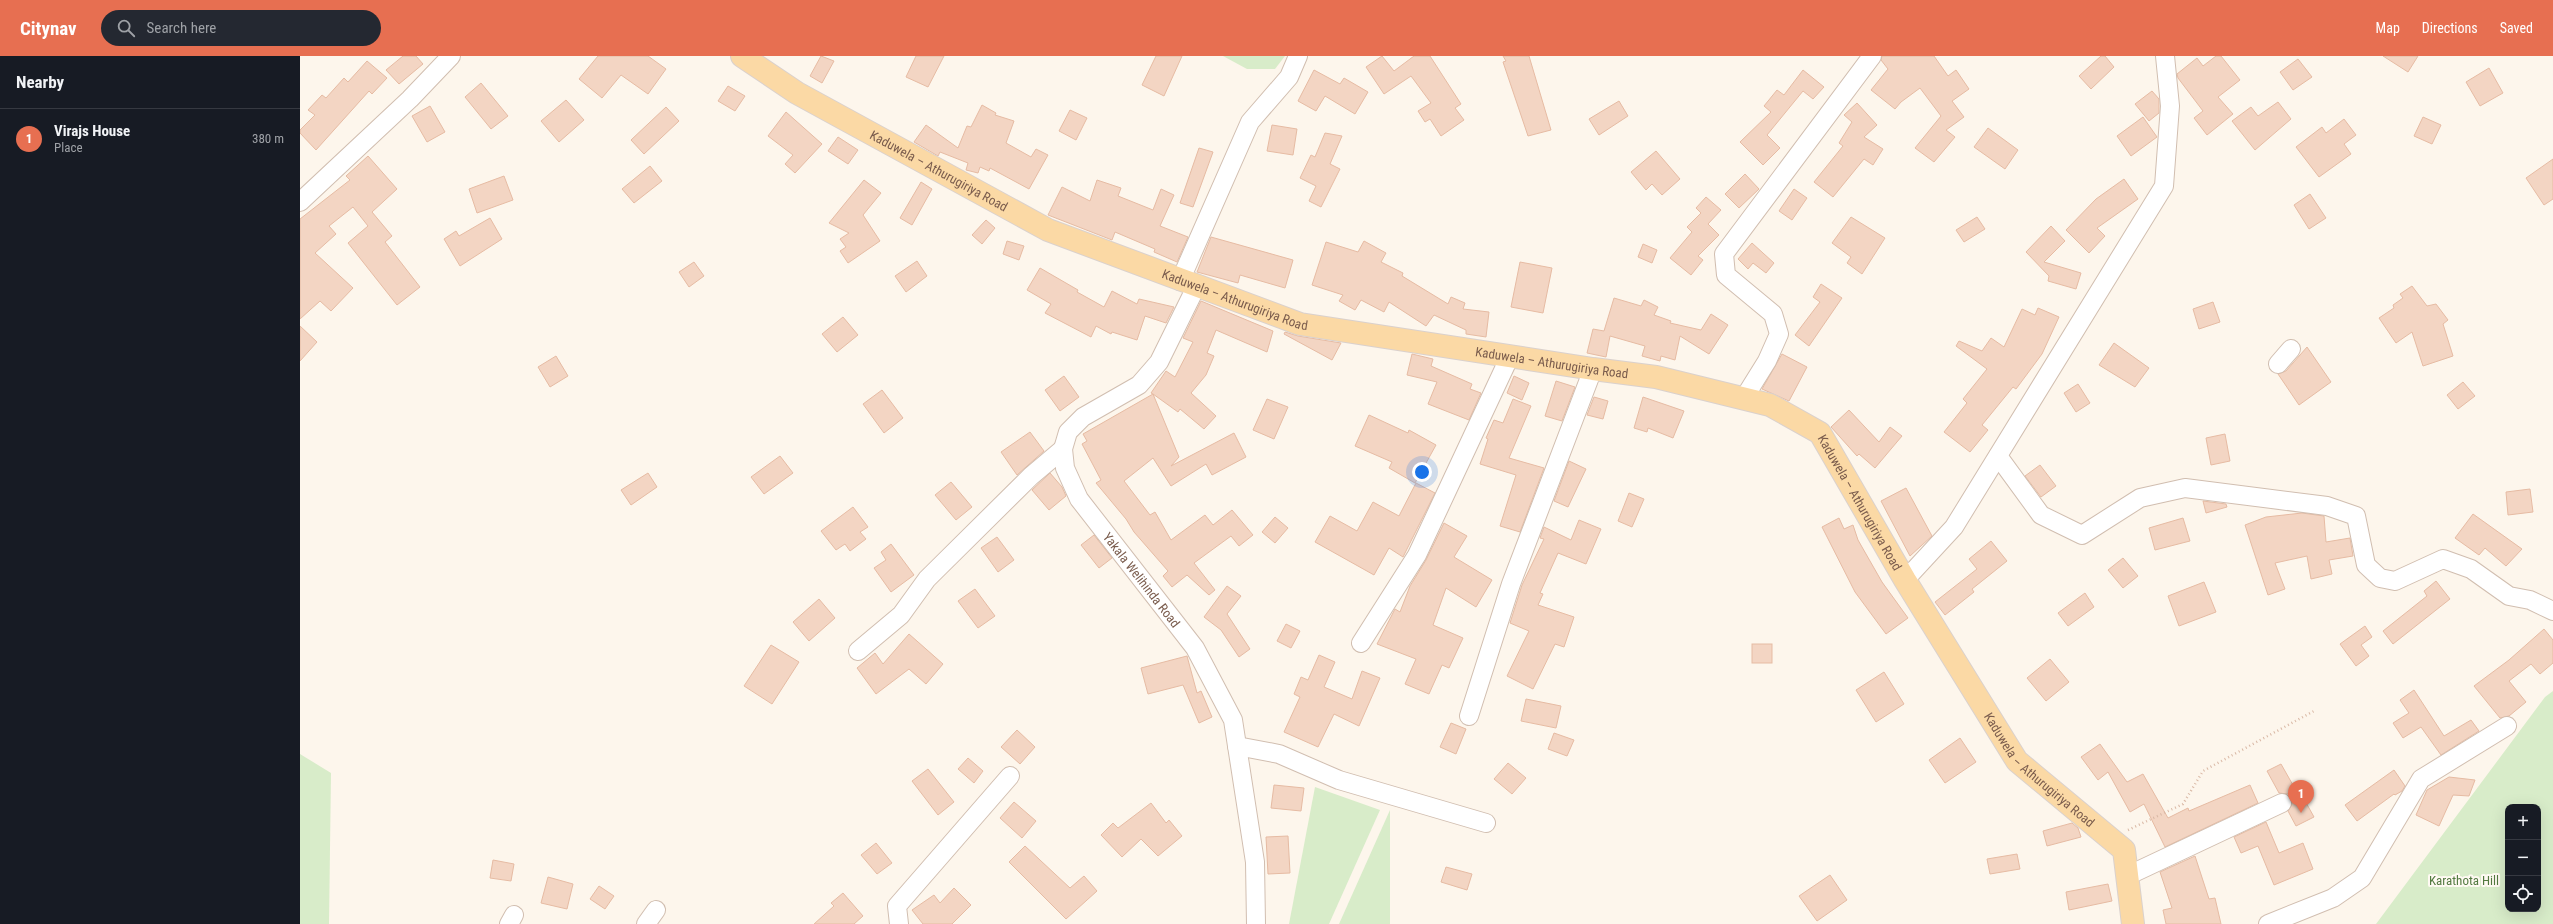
<!DOCTYPE html>
<meta charset="utf-8">
<style>
:root{--surface:#171b24;--page:#242831;--text:#f1f3f6;--muted:#9ea1a6;--line:#363941;--accent:#e76f51}
body{margin:0;font-family:"Roboto Condensed",sans-serif;background:var(--page);color:var(--text)}
.controls{position:absolute;right:12px;bottom:12px;display:grid;overflow:hidden;border-radius:8px;box-shadow:0 4px 16px #0002}
.controls button{width:36px;height:36px;display:grid;place-items:center;padding:0;border:0;border-bottom:1px solid var(--line);background:var(--surface);color:var(--text);font:20px sans-serif}
.you{position:absolute;left:1122px;top:416px;width:14px;height:14px;margin:-10px;border:3px solid #fff;border-radius:50%;background:#1a73e8;box-shadow:0 0 0 6px #1a73e833}
.badge{display:grid;place-items:center;width:26px;height:26px;border-radius:50%;background:var(--accent);color:#fff;font-size:13px;font-weight:700}
.pin{position:absolute;translate:-50% -33px;filter:drop-shadow(0 1px 2px #0008)}
.pin::after{content:'';position:absolute;top:21px;width:14px;height:12px;background:inherit;clip-path:polygon(0 0,100% 0,50% 100%)}
.list{margin:0;padding:0;list-style:none}
h2{display:flex;justify-content:space-between;align-items:center;height:52px;margin:0;padding:0 16px;font-size:17px}
h2 small{font-size:13px;font-weight:400;color:var(--muted)}
.list li{display:grid;grid-template-columns:26px 1fr auto;gap:12px;align-items:center;box-sizing:border-box;height:60px;padding:0 16px;border-top:1px solid var(--line)}
.list b{display:block;font-size:15px;white-space:nowrap}
.list p{margin:0;font-size:13px;white-space:nowrap;color:var(--muted)}
.list em{font-size:13px;font-style:normal;color:var(--muted)}
.icon{flex:none;width:22px;height:22px;fill:none;stroke:currentColor;stroke-width:2;stroke-linecap:round;stroke-linejoin:round}
.map{position:relative;flex:none;width:2253px;height:868px;overflow:hidden}
header{display:flex;align-items:center;gap:24px;box-sizing:border-box;height:56px;padding:0 20px;background:var(--accent);color:#fff}
header strong{font-size:19px}
nav{display:flex;gap:22px;margin-inline-start:auto;font-size:14px}
.search{width:280px;height:36px;background:var(--page);display:flex;align-items:center;gap:10px;box-sizing:border-box;padding:0 14px;border-radius:22px;color:var(--muted);font-size:15px}
main{display:flex}
aside{flex:1;background:var(--surface)}
.map>svg:first-child{display:block}
</style>
<header>
<strong>Citynav</strong>
<div class="search"><svg class="icon" aria-label="search" viewBox="0 0 24 24"><circle cx="10" cy="10" r="6"/><path d="M15 15l6 6"/></svg>Search here</div>
<nav><a>Map</a><a>Directions</a><a>Saved</a></nav>
</header>
<main>
<aside>
<h2>Nearby<small></small></h2>
<ul class="list">
<li><span class="badge">1</span><div><b>Virajs House</b><p>Place</p></div><em>380 m</em></li>
</ul>
</aside>
<div class="map">
<svg width="2253" height="868" viewBox="0 0 2253 868">
<rect width="100%" height="100%" fill="#fdf6ec"/>
<g fill="#d8ecc9" fill-rule="evenodd">
<polygon points="923,0 985,0 975,13 947,13"/>
<path d="M2253,635V868H2076L2245,641ZM2208,751H2238V853H2208Z"/>
<polygon points="0,698 31,717 29,868 0,868"/>
<polygon points="1015,731 1080,754 1029,868 989,868"/>
<polygon points="1090,754 1090,868 1039,868"/>
</g>
<g fill="#f3d5c3" stroke="#e6bba3">
<polygon points="103,0 116,0 123,8 99,28 86,14"/>
<polygon points="298,0 348,0 366,13 348,38 321,19 302,42 279,23"/>
<polygon points="521,0 534,5 522,27 510,20"/>
<polygon points="616,0 644,0 628,31 606,21"/>
<polygon points="856,0 882,0 864,40 842,29"/>
<polygon points="1082,0 1094,15 1114,0 1130,0 1161,48 1155,52 1164,64 1141,80 1130,63 1125,66 1118,55 1131,47 1111,20 1084,38 1066,11"/>
<polygon points="1203,0 1229,0 1251,74 1228,80 1203,6 1206,5"/>
<polygon points="1582,0 1634,0 1648,20 1656,14 1669,33 1652,45 1664,61 1646,74 1655,81 1634,106 1615,92 1641,60 1620,32 1601,46 1595,53 1571,34 1588,13 1581,4"/>
<polygon points="1801,0 1805,0 1814,11 1791,33 1779,20"/>
<polygon points="1916,0 1921,0 1940,24 1918,41 1933,58 1907,79 1894,62 1903,55 1878,22 1877,18 1897,2 1903,10"/>
<polygon points="2083,0 2118,0 2108,16"/>
<polygon points="1998,3 2012,21 1993,34 1980,16"/>
<polygon points="67,5 87,22 72,38 69,35 16,94 0,77 0,74 15,59 8,54 22,39 26,42 44,22 48,26"/>
<polygon points="2189,12 2203,37 2180,50 2166,26"/>
<polygon points="1014,14 1040,28 1044,22 1068,36 1055,58 1025,40 1016,55 998,45"/>
<polygon points="1503,14 1524,31 1513,43 1503,35 1467,79 1480,92 1463,109 1440,86 1471,56 1464,50 1477,34 1484,39"/>
<polygon points="181,27 208,60 191,73 165,41"/>
<polygon points="428,30 445,40 435,55 418,45"/>
<polygon points="1852,35 1859,43 1859,57 1849,65 1835,48"/>
<polygon points="266,44 284,64 259,86 241,65"/>
<polygon points="1319,45 1328,60 1299,79 1289,63"/>
<polygon points="1978,46 1991,63 1955,94 1932,65 1951,51 1958,60"/>
<polygon points="1557,47 1577,69 1564,81 1583,93 1573,109 1564,103 1533,141 1514,126 1543,90 1539,87 1552,66 1544,59"/>
<polygon points="682,49 696,57 695,59 714,65 706,87 731,101 736,93 748,99 729,133 690,112 689,115 680,111 678,117 666,114 668,107 640,96 638,100 614,86 626,69 658,92 667,70 671,71"/>
<polygon points="130,50 145,76 127,86 112,60"/>
<polygon points="366,51 379,65 344,98 331,84"/>
<polygon points="770,54 787,62 776,84 759,75"/>
<polygon points="486,56 522,88 495,117 485,108 493,99 468,80"/>
<polygon points="1843,61 1857,81 1831,100 1817,80"/>
<polygon points="2123,61 2141,69 2132,88 2114,80"/>
<polygon points="2044,63 2056,79 2044,88 2051,98 2019,121 1996,91 2022,71 2026,77"/>
<polygon points="972,69 997,73 993,99 967,95"/>
<polygon points="1688,72 1718,94 1705,113 1674,91"/>
<polygon points="1025,77 1042,80 1030,108 1040,113 1021,151 1009,145 1016,130 1000,122 1011,99 1015,101"/>
<polygon points="538,81 558,94 548,108 528,95"/>
<polygon points="899,92 913,96 893,151 880,147"/>
<polygon points="1356,95 1380,123 1362,139 1352,128 1346,134 1331,116"/>
<polygon points="68,100 97,133 72,156 92,180 85,186 120,231 97,249 48,187 68,170 53,151 29,170 36,178 15,197 53,232 31,255 20,245 0,263 0,163 50,124 46,120"/>
<polygon points="2253,103 2253,143 2244,149 2226,122"/>
<polygon points="350,110 362,125 334,147 322,133"/>
<polygon points="1445,118 1459,133 1439,152 1425,138"/>
<polygon points="204,120 213,144 177,157 169,133"/>
<polygon points="1824,123 1838,143 1797,172 1805,180 1789,197 1766,174 1796,143"/>
<polygon points="564,124 581,137 563,159 580,185 548,207 540,195 546,191 540,183 549,177 529,167"/>
<polygon points="797,124 821,132 818,140 853,154 861,133 874,139 860,170 888,181 877,206 854,196 855,193 815,176 812,184 748,159 762,131 790,145"/>
<polygon points="621,126 632,133 612,169 600,162"/>
<polygon points="1494,133 1507,142 1492,164 1479,155"/>
<polygon points="2010,138 2026,162 2009,173 1994,149"/>
<polygon points="1406,141 1421,154 1408,168 1419,179 1398,200 1403,204 1391,219 1370,202 1392,176 1387,171 1401,157 1396,152"/>
<polygon points="1551,161 1585,182 1562,218 1547,207 1551,201 1532,187"/>
<polygon points="1677,161 1685,173 1664,186 1656,174"/>
<polygon points="190,162 202,183 160,210 144,183 156,175 159,180"/>
<polygon points="686,164 695,172 682,188 672,179"/>
<polygon points="1751,170 1765,185 1744,206 1781,217 1776,233 1748,225 1749,220 1726,196"/>
<polygon points="911,181 993,204 985,232 940,219 938,227 897,216"/>
<polygon points="707,185 724,190 719,204 703,198"/>
<polygon points="1064,185 1086,197 1081,206 1103,217 1102,220 1148,248 1151,241 1165,247 1163,253 1189,256 1186,281 1166,278 1166,274 1134,259 1126,270 1089,246 1084,256 1061,244 1055,254 1039,245 1043,239 1012,229 1026,186 1058,196"/>
<polygon points="1452,187 1474,207 1466,217 1453,207 1448,213 1438,203"/>
<polygon points="1343,188 1357,194 1352,207 1338,201"/>
<polygon points="617,205 627,220 606,236 595,220"/>
<polygon points="394,206 404,220 389,231 379,216"/>
<polygon points="1220,206 1252,212 1243,257 1211,251"/>
<polygon points="740,212 778,234 777,236 804,251 812,235 837,248 839,243 874,251 866,267 845,260 837,284 812,276 811,278 796,270 791,281 745,257 751,248 727,234"/>
<polygon points="1521,228 1542,242 1509,290 1495,279 1520,246 1513,241"/>
<polygon points="2112,230 2127,250 2136,248 2148,264 2143,268 2153,300 2123,310 2112,276 2096,287 2079,262 2094,252 2093,249 2103,242 2100,238"/>
<polygon points="1314,242 1341,250 1344,244 1358,251 1354,259 1371,265 1370,267 1401,274 1411,258 1428,269 1409,298 1380,280 1375,304 1361,300 1360,305 1342,300 1345,290 1310,280 1306,301 1287,297 1293,273 1304,275"/>
<polygon points="901,245 973,275 967,296 916,274 907,297 914,300 906,319 891,337 916,360 904,373 880,353 878,356 853,338 879,401 871,410 934,377 946,401 912,419 906,408 871,430 853,402 824,425 850,459 855,456 871,484 905,459 913,469 932,454 953,479 939,490 931,480 894,507 915,534 909,539 887,519 872,531 863,520 868,515 834,476 826,463 796,427 801,424 782,388 787,385 783,378 853,338 851,337 866,315 875,321 893,286 883,282"/>
<polygon points="1913,246 1920,266 1899,273 1893,253"/>
<polygon points="1738,252 1759,261 1742,298 1716,333 1713,331 1682,369 1688,374 1670,396 1644,376 1667,347 1663,343 1687,313 1656,290 1659,285 1682,295 1691,282 1704,291 1722,253 1735,259"/>
<polygon points="543,261 558,279 537,296 522,278"/>
<polygon points="0,270 17,286 0,305"/>
<polygon points="985,276 998,280 1041,287 1032,304 984,278"/>
<polygon points="1814,287 1849,312 1835,331 1799,309"/>
<polygon points="2007,291 2031,326 1999,349 1978,318 1986,315"/>
<polygon points="1112,298 1133,303 1131,310 1172,328 1170,333 1181,337 1169,364 1128,348 1137,326 1107,319"/>
<polygon points="1482,298 1507,311 1489,345 1462,333"/>
<polygon points="256,300 268,320 250,331 238,311"/>
<polygon points="764,320 779,341 760,355 745,334"/>
<polygon points="1214,320 1229,327 1222,344 1207,337"/>
<polygon points="1256,325 1275,331 1262,365 1245,360"/>
<polygon points="2163,326 2175,340 2158,353 2147,339"/>
<polygon points="1778,328 1790,347 1776,356 1764,337"/>
<polygon points="582,334 603,362 584,377 563,348"/>
<polygon points="1294,341 1308,345 1303,363 1287,359"/>
<polygon points="1343,341 1384,355 1373,382 1348,372 1347,376 1334,372"/>
<polygon points="967,343 988,351 974,383 953,374"/>
<polygon points="1213,343 1231,350 1209,402 1244,412 1220,476 1200,470 1216,419 1180,408 1188,383 1186,382 1194,364 1203,367"/>
<polygon points="1549,354 1579,386 1590,371 1602,380 1575,412 1559,398 1557,400 1531,371"/>
<polygon points="1069,359 1108,377 1109,374 1136,389 1115,427 1089,412 1092,406 1055,390"/>
<polygon points="730,376 744,395 717,419 701,396"/>
<polygon points="1925,378 1930,405 1911,409 1906,382"/>
<polygon points="480,400 493,417 464,438 451,421"/>
<polygon points="1269,405 1286,413 1268,451 1254,445"/>
<polygon points="1740,409 1756,430 1741,441 1725,420"/>
<polygon points="348,417 357,431 331,449 321,434"/>
<polygon points="750,417 762,431 766,440 749,454 732,434"/>
<polygon points="651,426 672,451 656,464 635,439"/>
<polygon points="1116,427 1135,437 1103,501 1089,492 1074,519 1015,486 1030,460 1057,475 1073,446 1099,460"/>
<polygon points="1606,432 1632,480 1610,500 1581,445"/>
<polygon points="2230,433 2233,456 2208,459 2206,436"/>
<polygon points="1329,437 1344,443 1332,471 1318,465"/>
<polygon points="1903,445 1926,448 1927,451 1906,457"/>
<polygon points="553,451 568,471 560,476 566,483 550,495 545,488 536,494 521,475"/>
<polygon points="2002,457 2024,460 2026,486 2050,482 2053,500 2029,504 2032,518 2011,523 2007,500 1975,507 1985,533 1968,539 1945,469 1966,461"/>
<polygon points="2173,458 2222,493 2206,510 2185,492 2179,499 2155,482"/>
<polygon points="975,461 988,472 975,487 962,476"/>
<polygon points="1539,462 1544,473 1553,469 1558,484 1582,526 1608,562 1586,578 1555,536 1522,471"/>
<polygon points="1883,462 1890,485 1855,494 1849,472"/>
<polygon points="1279,464 1301,473 1286,508 1258,497 1240,537 1243,538 1238,549 1274,561 1264,591 1255,588 1233,633 1207,620 1229,575 1210,567 1222,529 1244,483 1240,482 1244,471 1271,484"/>
<polygon points="1144,467 1167,480 1154,501 1192,524 1176,551 1146,532 1133,569 1163,582 1149,612 1142,609 1129,638 1105,628 1116,603 1077,588 1095,553 1100,556 1110,530 1126,504"/>
<polygon points="794,479 812,502 799,512 781,489"/>
<polygon points="697,481 714,504 698,516 681,492"/>
<polygon points="1691,485 1707,505 1672,533 1674,536 1645,559 1635,546 1677,513 1669,503"/>
<polygon points="591,488 614,519 591,536 574,512 586,504 581,496"/>
<polygon points="1823,502 1838,520 1823,532 1808,514"/>
<polygon points="2136,525 2150,543 2093,588 2083,575 2127,540 2124,535"/>
<polygon points="1904,526 1916,556 1879,570 1868,540"/>
<polygon points="927,530 941,540 927,558 950,593 939,601 921,574 904,561"/>
<polygon points="675,533 695,560 678,572 658,545"/>
<polygon points="1785,537 1794,551 1768,570 1758,557"/>
<polygon points="519,543 535,562 509,585 493,566"/>
<polygon points="986,568 1000,575 991,592 977,585"/>
<polygon points="2065,570 2072,581 2061,589 2069,600 2056,610 2040,588"/>
<polygon points="2244,573 2253,584 2253,607 2240,618 2231,608 2209,625 2226,646 2209,660 2200,662 2174,630 2209,604"/>
<polygon points="609,578 643,608 626,628 609,613 576,638 557,612 575,597 583,608"/>
<rect x="1452" y="588" width="20" height="19"/>
<polygon points="471,589 499,606 472,648 444,630"/>
<polygon points="1019,599 1035,606 1024,631 1052,643 1062,615 1080,622 1059,670 1034,658 1018,691 984,676 1000,641 994,638 1001,621 1008,624"/>
<polygon points="887,600 897,637 901,635 912,661 899,667 883,629 848,638 841,612"/>
<polygon points="1750,603 1769,626 1746,645 1727,622"/>
<polygon points="1584,616 1604,648 1576,666 1556,634"/>
<polygon points="2114,634 2144,680 2171,664 2179,675 2141,699 2121,671 2103,682 2093,667 2109,657 2100,644"/>
<polygon points="1226,643 1261,650 1256,672 1221,665"/>
<polygon points="1151,667 1166,673 1156,698 1140,691"/>
<polygon points="717,674 735,691 720,708 701,691"/>
<polygon points="1254,677 1274,684 1267,700 1248,693"/>
<polygon points="1660,682 1676,706 1645,727 1629,704"/>
<polygon points="1800,688 1827,726 1843,718 1868,762 1888,752 1889,755 1950,729 1958,747 1865,791 1844,748 1830,756 1808,716 1798,724 1781,701"/>
<polygon points="668,702 683,715 674,727 658,713"/>
<polygon points="1208,707 1226,722 1212,738 1194,723"/>
<polygon points="1981,708 2002,745 2004,743 2014,761 1996,770 1988,755 1992,748 1991,742 1988,738 1979,737 1967,715"/>
<polygon points="628,713 654,746 638,759 612,725"/>
<polygon points="2094,714 2105,730 2102,735 2095,739 2094,738 2057,765 2045,749"/>
<polygon points="2149,721 2175,724 2169,740 2153,739 2139,770 2116,759 2127,734"/>
<polygon points="974,729 1004,732 1001,755 971,752"/>
<polygon points="714,746 736,765 722,782 700,762"/>
<polygon points="851,747 866,767 869,764 882,780 858,800 841,783 822,801 801,779 813,767 818,772"/>
<polygon points="1966,766 1979,797 2003,787 2013,813 1974,829 1958,790 1941,797 1934,781"/>
<polygon points="1772,767 1778,772 1781,781 1747,790 1743,775"/>
<polygon points="988,780 990,817 968,818 966,781"/>
<polygon points="576,787 592,807 577,818 561,799"/>
<polygon points="725,790 770,832 784,820 797,835 766,863 709,806"/>
<polygon points="1717,798 1720,813 1690,818 1687,803"/>
<polygon points="1895,800 1909,843 1915,842 1921,868 1866,868 1863,854 1872,852 1860,816"/>
<polygon points="193,804 214,808 211,825 190,822"/>
<polygon points="1146,811 1172,818 1167,834 1141,826"/>
<polygon points="1530,819 1547,844 1517,865 1499,840"/>
<polygon points="248,821 273,828 267,853 241,847"/>
<polygon points="1808,828 1812,845 1769,854 1766,836"/>
<polygon points="299,830 314,840 305,853 290,843"/>
<polygon points="654,832 671,849 652,868 623,868 612,854 634,839 640,847"/>
<polygon points="543,837 563,860 554,868 514,868 534,850 531,847"/>
</g>
<g fill="none" stroke-linecap="round" stroke-linejoin="round">
<defs>
<g id="minor">
<polyline points="0,146 110,43 151,0"/>
<polyline points="880,225 950,66 989,21 998,0"/>
<path id="s1" d="M896,231L859,306L839,329L783,361L768,376L763,393L765,412L779,443L895,592L933,664L955,806L956,868"/>
<polyline points="1978,308 1991,293"/>
<polyline points="1444,342 1467,305 1479,278 1473,258 1426,219 1424,198 1572,0"/>
<polyline points="1698,400 1741,459 1782,479 1840,442 1885,432 2027,450 2056,460 2066,509 2080,522 2095,525 2143,503 2171,513 2209,540 2230,544 2253,555"/>
<polyline points="1605,524 1654,471 1864,130 1870,50 1865,0"/>
<polyline points="1061,587 1117,499 1210,300"/>
<polyline points="558,595 601,559 627,523 731,420 763,393"/>
<polyline points="1169,660 1211,528 1293,313"/>
<polyline points="937,690 979,698 1039,724 1186,767"/>
<polyline points="1827,820 1982,747"/>
<polyline points="209,868 214,859"/>
<polyline points="346,868 356,854"/>
<polyline points="599,868 597,850 710,720"/>
<polyline points="1968,868 2033,842 2062,822 2121,723 2207,670"/>
</g>
<g id="major">
<path id="s2" d="M442,0L497,37L748,174L1000,268L1293,313L1356,321L1470,349L1520,377L1605,524L1717,705L1824,794L1833,868"/>
</g>
</defs>
<use href="#minor" stroke="#d1beb0" stroke-width="20"/>
<use href="#major" stroke="#dad1cd" stroke-width="24"/>
<polyline stroke="#d9b8a5" stroke-width="2.5" stroke-dasharray="1 3" stroke-linecap="butt" points="1828,774 1883,748 1903,715 2014,655"/>
<use href="#minor" stroke="#fff" stroke-width="18"/>
<use href="#major" stroke="#fbd9a5" stroke-width="22"/>
</g>
<g text-anchor="middle" dominant-baseline="central" stroke-width="4" stroke-linejoin="round" paint-order="stroke">
<g font-size="13" fill="#7a5c4d" stroke="#fffaf3">
<text stroke="none"><textPath href="#s2" startOffset="228">Kaduwela – Athurugiriya Road</textPath></text>
<text stroke="none"><textPath href="#s2" startOffset="552">Kaduwela – Athurugiriya Road</textPath></text>
<text stroke="none"><textPath href="#s2" startOffset="876">Kaduwela – Athurugiriya Road</textPath></text>
<text stroke="none"><textPath href="#s2" startOffset="1236">Kaduwela – Athurugiriya Road</textPath></text>
<text stroke="none"><textPath href="#s1" startOffset="373">Yakala Welihinda Road</textPath></text>
<text stroke="none"><textPath href="#s2" startOffset="1560">Kaduwela – Athurugiriya Road</textPath></text>
</g>
<g font-size="13" fill="#537a41" stroke="#fffaf3">
<text x="2164" y="824">Karathota Hill</text>
</g>
</g>
</svg>
<div class="controls">
<button>+</button>
<button>−</button>
<button><svg class="icon" aria-label="locate" viewBox="0 0 24 24"><circle cx="12" cy="12" r="6"/><path d="M12 2v4M12 18v4M2 12h4M18 12h4"/></svg></button>
</div>
<div class="you"></div>
<div class="pin badge" style="left:2001px;top:757px">1</div>
</div>
</main>
